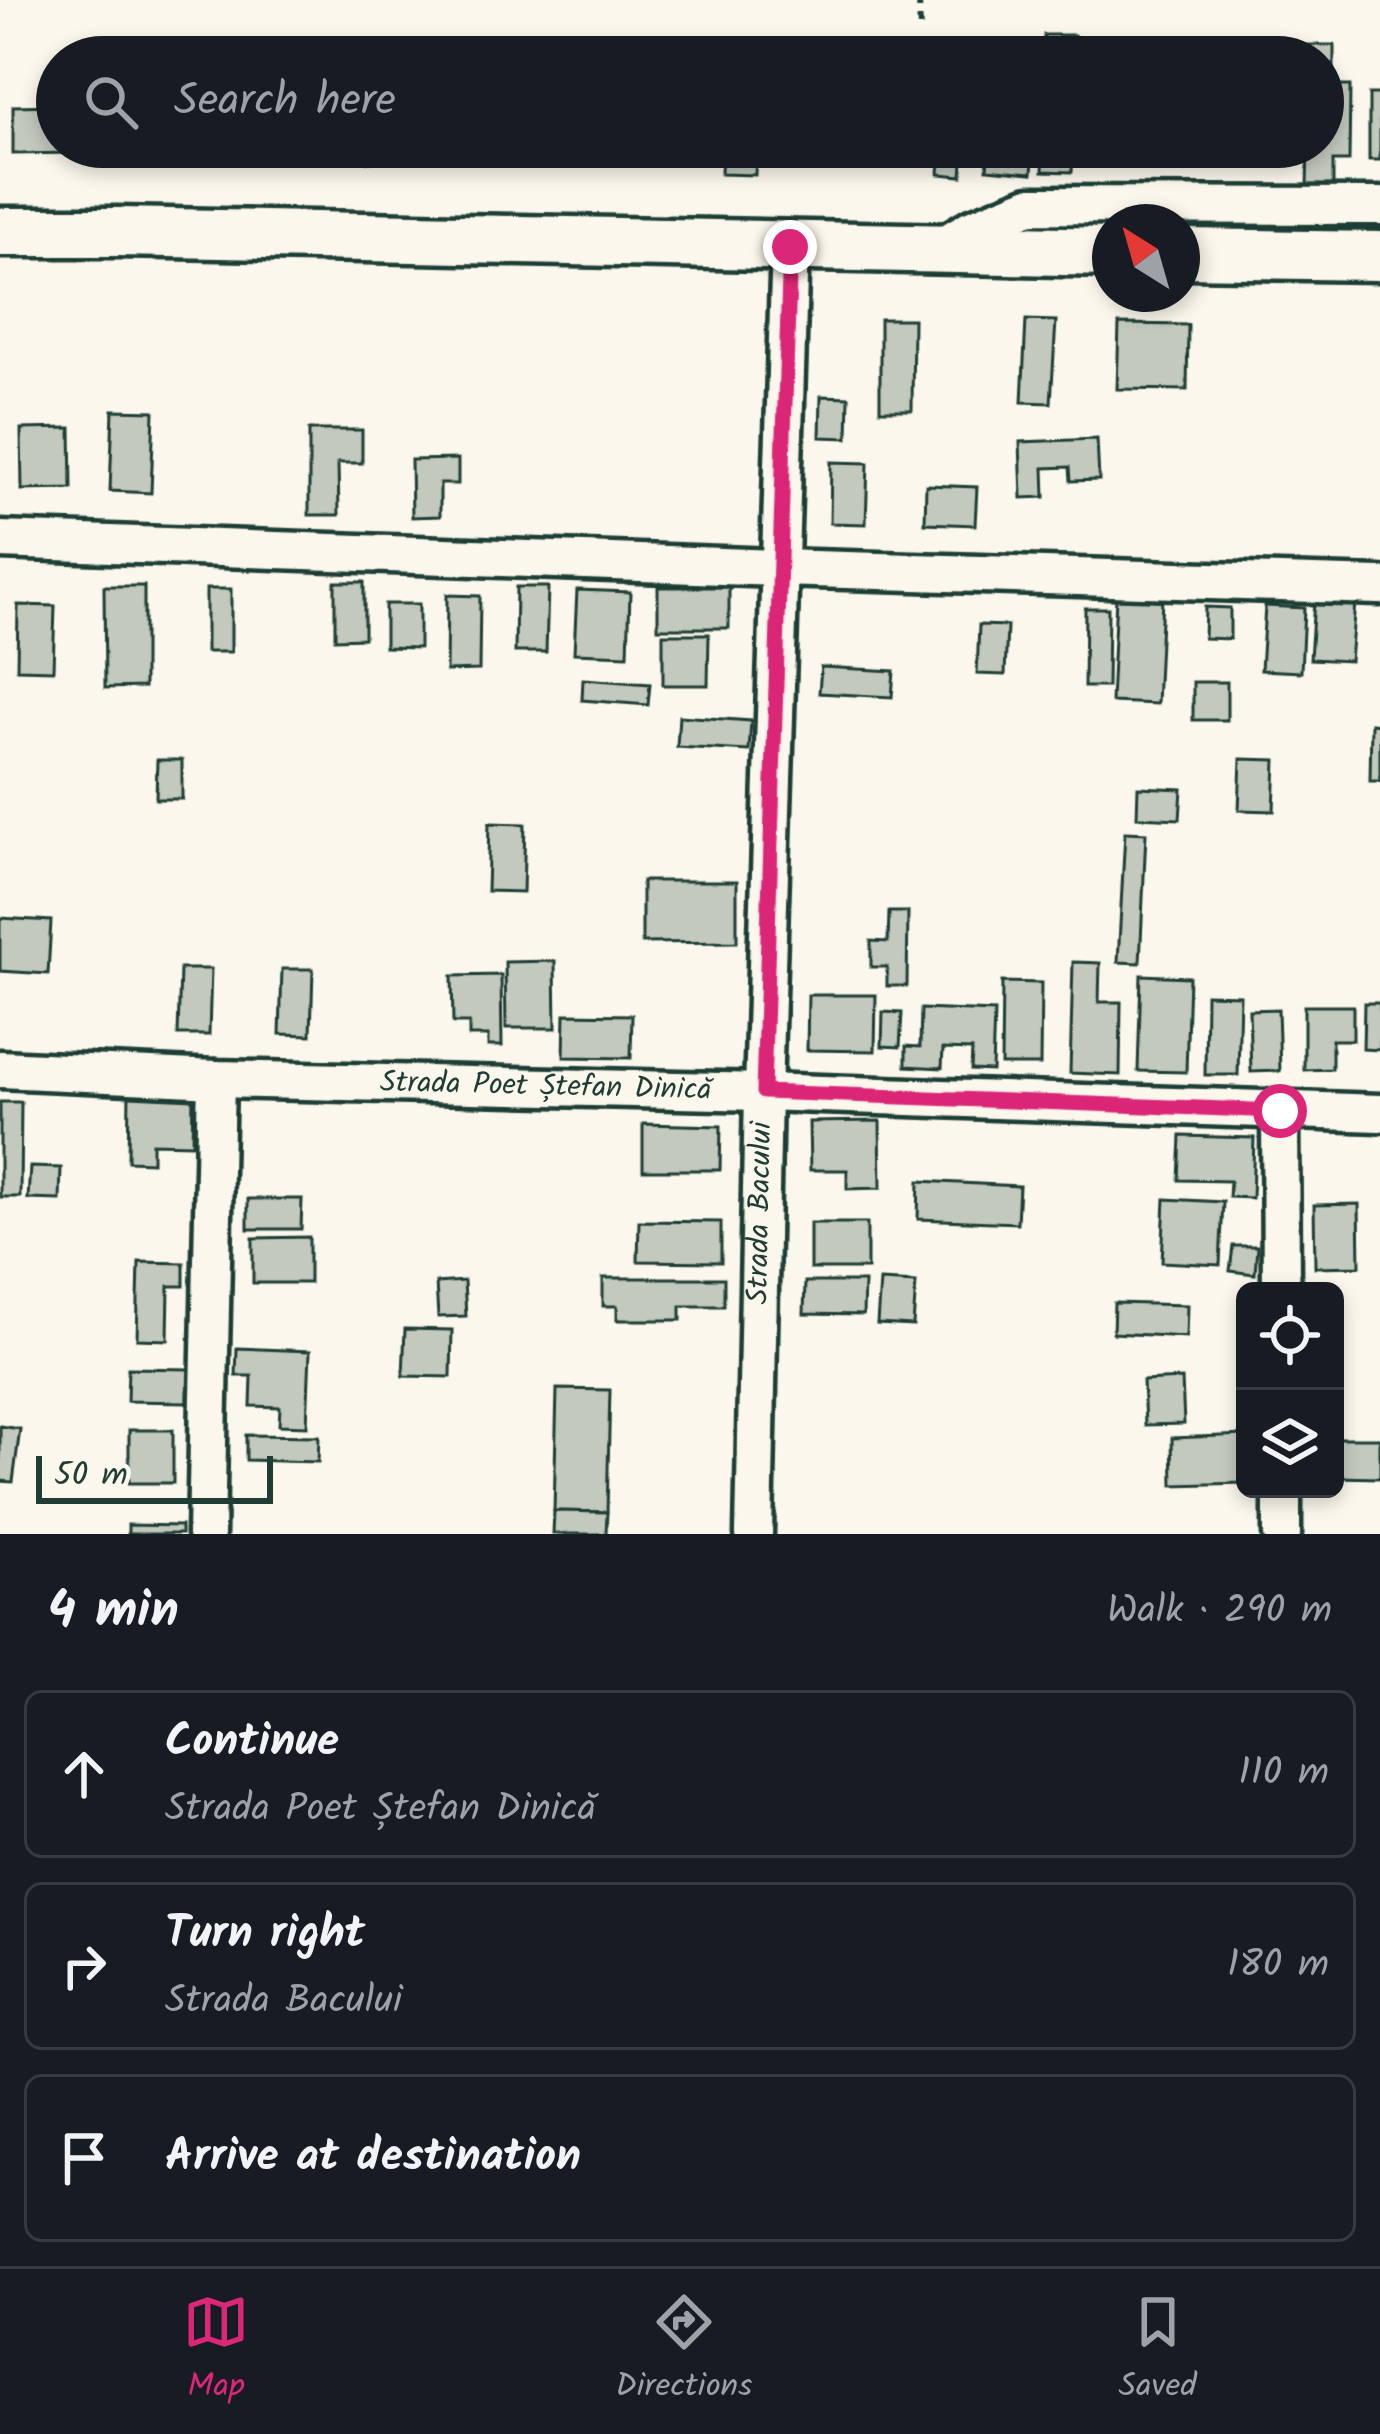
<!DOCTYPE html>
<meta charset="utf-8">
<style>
:root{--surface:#171b24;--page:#20242c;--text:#f1f3f6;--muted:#9ea1a6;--line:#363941;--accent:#db2777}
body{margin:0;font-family:Kalam,sans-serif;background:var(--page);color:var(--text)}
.controls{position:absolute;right:36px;bottom:36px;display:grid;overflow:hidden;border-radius:18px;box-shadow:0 6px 18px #0003}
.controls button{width:108px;height:108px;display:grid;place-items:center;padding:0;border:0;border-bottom:3px solid var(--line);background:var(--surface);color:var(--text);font:60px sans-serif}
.compass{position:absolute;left:1092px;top:204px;width:108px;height:108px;border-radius:50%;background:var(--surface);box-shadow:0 6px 18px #0003;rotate:323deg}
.scale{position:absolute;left:36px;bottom:30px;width:237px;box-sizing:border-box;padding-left:12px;border:6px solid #1f3d34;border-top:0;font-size:33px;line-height:42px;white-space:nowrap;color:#1f3d34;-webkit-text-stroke:9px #fbf7ec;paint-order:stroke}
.stop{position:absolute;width:36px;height:36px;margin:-27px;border:9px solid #db2777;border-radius:50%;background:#fff}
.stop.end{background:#db2777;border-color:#fff;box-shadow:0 3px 12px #0008}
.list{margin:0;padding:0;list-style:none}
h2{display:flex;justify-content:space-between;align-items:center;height:156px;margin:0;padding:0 48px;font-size:51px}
h2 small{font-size:39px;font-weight:400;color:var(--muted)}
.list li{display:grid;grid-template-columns:78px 1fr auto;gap:36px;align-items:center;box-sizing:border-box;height:168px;margin:0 24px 24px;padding:0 24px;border:3px solid var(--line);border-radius:18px}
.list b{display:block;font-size:45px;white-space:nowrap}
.list p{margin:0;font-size:39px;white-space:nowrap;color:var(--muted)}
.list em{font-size:39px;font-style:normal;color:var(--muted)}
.icon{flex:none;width:66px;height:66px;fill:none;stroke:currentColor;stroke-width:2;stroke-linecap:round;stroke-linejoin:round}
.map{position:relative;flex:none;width:1380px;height:1534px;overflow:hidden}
.search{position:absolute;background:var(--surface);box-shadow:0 6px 18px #0003;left:36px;right:36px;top:36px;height:132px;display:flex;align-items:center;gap:30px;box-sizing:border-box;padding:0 42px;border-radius:66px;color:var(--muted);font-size:45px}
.sheet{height:732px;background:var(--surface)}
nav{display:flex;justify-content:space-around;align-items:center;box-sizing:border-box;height:168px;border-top:3px solid var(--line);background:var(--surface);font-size:33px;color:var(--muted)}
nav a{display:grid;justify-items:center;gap:6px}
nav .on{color:var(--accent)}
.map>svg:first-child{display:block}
</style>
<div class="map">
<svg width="1380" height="1534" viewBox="0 0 1380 1534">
<rect width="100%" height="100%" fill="#fbf7ec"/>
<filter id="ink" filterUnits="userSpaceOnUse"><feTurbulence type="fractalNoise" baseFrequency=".00833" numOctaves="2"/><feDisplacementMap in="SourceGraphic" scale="24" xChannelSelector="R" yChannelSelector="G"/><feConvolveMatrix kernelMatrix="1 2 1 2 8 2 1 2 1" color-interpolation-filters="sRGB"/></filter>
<g filter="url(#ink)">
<g fill="#c4c9be" stroke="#1f3d34" stroke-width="3">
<polygon points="1044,35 1074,35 1075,57 1044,57"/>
<polygon points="1308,45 1334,45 1334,86 1350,86 1349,161 1333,161 1333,187 1307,187 1308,147 1323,147 1323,57 1308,57"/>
<rect x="1369" y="94" width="11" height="66"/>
<polygon points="57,105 57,147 76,147 76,153 13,154 13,106"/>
<polygon points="368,147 446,147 447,158 368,162"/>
<polygon points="722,147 788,147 787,153 756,151 755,175 721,174"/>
<polygon points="905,147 929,147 928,158 904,157"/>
<polygon points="941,147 964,147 962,176 939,174"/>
<polygon points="989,147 1034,147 1032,173 987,169"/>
<polygon points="1044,147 1084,147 1084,154 1073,154 1072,172 1043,171"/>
<polygon points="1107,147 1163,147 1162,167 1106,166"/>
<polygon points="1195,147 1224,147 1223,166 1194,166"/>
<polygon points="880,319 913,319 912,410 880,410"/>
<polygon points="1026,320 1056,321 1051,403 1022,402"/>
<polygon points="1119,324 1188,325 1187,390 1117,389"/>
<polygon points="821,396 849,397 848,438 820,437"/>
<polygon points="113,410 154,411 151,493 110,491"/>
<polygon points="71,428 72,489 22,490 21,429"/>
<polygon points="309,430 362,430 362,463 338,463 339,515 309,515"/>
<polygon points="1097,439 1099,480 1071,481 1070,467 1044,468 1045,497 1022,498 1020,442"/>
<polygon points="458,459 458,484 440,484 440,516 412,517 411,460"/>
<polygon points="831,462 868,463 866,524 830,523"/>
<polygon points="926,485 977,487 975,525 925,523"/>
<polygon points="335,582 364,582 364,638 335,639"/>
<polygon points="104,586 144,586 144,687 105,688"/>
<polygon points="516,587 548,587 546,652 515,652"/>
<rect x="658" y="587" width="71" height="41"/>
<rect x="206" y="589" width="25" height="63"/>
<polygon points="577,590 630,592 628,655 574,653"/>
<polygon points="447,595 480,596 479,670 446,671"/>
<polygon points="1116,596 1162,598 1157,704 1111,702"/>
<polygon points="1314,600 1355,603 1350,661 1310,659"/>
<polygon points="385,604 419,604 419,648 385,647"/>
<polygon points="18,605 55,606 53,670 17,669"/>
<polygon points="1265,606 1304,608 1301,672 1261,670"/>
<polygon points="1205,607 1230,608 1230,639 1204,638"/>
<polygon points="1085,608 1108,608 1107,687 1084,687"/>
<polygon points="979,625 1007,626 1005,675 977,674"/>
<polygon points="663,634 709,634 708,685 663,685"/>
<polygon points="821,667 894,671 892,697 819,693"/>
<polygon points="583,679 650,684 648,705 582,700"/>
<rect x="1193" y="682" width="34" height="38"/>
<polygon points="679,716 751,721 749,751 677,747"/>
<polygon points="1371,723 1380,724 1380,781 1370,781"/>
<polygon points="1241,759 1276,760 1274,811 1239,810"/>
<polygon points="157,760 182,760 182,799 156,799"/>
<polygon points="1138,787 1182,789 1180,819 1137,817"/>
<polygon points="489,823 525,824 523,892 487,891"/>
<polygon points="1125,832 1146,833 1140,963 1118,962"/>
<polygon points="642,881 737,881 737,942 642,943"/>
<polygon points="889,912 908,912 907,986 887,986 887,967 871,967 871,941 888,942"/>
<polygon points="0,918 51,921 48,974 0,971"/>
<polygon points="555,961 556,1028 506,1028 505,962"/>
<polygon points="1073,962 1100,963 1099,1002 1121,1002 1120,1075 1070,1073"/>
<polygon points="180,969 211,969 209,1035 178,1035"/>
<polygon points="282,969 313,969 311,1035 280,1034"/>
<polygon points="501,975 502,1046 488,1046 488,1036 469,1036 469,1023 453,1023 452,976"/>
<polygon points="1141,975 1189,977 1186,1072 1138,1071"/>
<polygon points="1002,982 1041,983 1040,1065 1001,1065"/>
<polygon points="1206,994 1240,995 1238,1075 1205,1075"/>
<polygon points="808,995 876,995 875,1051 807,1050"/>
<polygon points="1364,1003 1380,1003 1380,1050 1363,1049"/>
<polygon points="1304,1006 1353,1006 1353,1040 1332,1040 1332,1069 1304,1070"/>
<polygon points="921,1009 994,1012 992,1071 971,1070 972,1050 943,1049 942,1068 906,1066 906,1046 920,1047"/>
<polygon points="1278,1009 1280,1071 1251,1072 1249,1010"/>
<polygon points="883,1012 902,1013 900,1047 882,1046"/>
<polygon points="565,1014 632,1015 631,1058 564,1057"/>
<polygon points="129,1092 193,1093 192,1144 152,1143 152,1162 128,1161"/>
<polygon points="0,1102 21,1102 20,1197 0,1197"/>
<polygon points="880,1121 881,1188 847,1189 847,1170 810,1170 809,1122"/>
<polygon points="643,1124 721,1126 720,1170 643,1170"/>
<polygon points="1181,1136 1254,1138 1252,1198 1229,1197 1230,1181 1179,1180"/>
<polygon points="30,1167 61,1168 60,1200 28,1199"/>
<polygon points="919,1181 1019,1186 1017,1223 918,1219"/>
<polygon points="248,1199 302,1199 301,1229 248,1229"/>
<polygon points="1165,1199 1223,1202 1220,1265 1162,1262"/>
<polygon points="1359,1204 1360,1266 1315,1267 1314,1205"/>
<polygon points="639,1221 721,1222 721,1262 638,1261"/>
<rect x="810" y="1223" width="57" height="46"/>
<polygon points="309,1237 309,1283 253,1283 253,1238"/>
<polygon points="1233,1246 1257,1246 1255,1274 1230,1271"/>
<polygon points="139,1262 184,1263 184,1286 169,1286 168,1340 137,1339"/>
<polygon points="603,1278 724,1278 724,1306 681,1306 681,1320 617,1320 617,1306 603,1306"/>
<polygon points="464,1281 466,1316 438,1317 436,1283"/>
<polygon points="880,1281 916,1283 913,1326 877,1324"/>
<polygon points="805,1282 864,1282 863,1315 804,1314"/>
<polygon points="1114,1303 1187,1305 1186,1337 1113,1333"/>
<polygon points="405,1329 452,1330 451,1377 403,1376"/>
<polygon points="237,1348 310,1351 307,1426 279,1425 280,1407 251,1406 252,1376 236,1376"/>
<polygon points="128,1368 189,1369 188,1402 127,1401"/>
<polygon points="1182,1379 1184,1424 1145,1425 1143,1381"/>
<polygon points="557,1389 610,1390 607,1512 554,1511"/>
<polygon points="0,1426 20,1429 13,1482 0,1481"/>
<rect x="129" y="1430" width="44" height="53"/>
<polygon points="246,1435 319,1436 318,1462 246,1460"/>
<polygon points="1245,1435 1245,1483 1173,1485 1172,1438"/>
<polygon points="1335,1438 1380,1438 1380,1478 1335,1477"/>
<polygon points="554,1511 607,1512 606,1534 553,1534"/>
<polygon points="128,1525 181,1526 181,1534 128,1534"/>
</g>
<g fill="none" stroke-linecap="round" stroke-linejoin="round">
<defs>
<g id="street">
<polyline points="938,248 970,229 1030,205 1380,206"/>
<polyline points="0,540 779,568 1380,586"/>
<path id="s1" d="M0,1069L216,1079L763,1092L1380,1113"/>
<polyline points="1280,1111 1281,1291"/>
<polyline points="1282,1489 1282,1534"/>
<polyline points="206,1534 216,1079"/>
<path id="s2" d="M754,1534L763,1092L790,246"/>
</g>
<g id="secondary">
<polyline points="0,232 119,232 1110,252"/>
<polyline points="1182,253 1380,256"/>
</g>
</defs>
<use href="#street" stroke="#1f3d34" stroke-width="45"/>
<use href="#secondary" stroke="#1f3d34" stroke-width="57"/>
<polyline stroke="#1f3d34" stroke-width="6" stroke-dasharray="9 9" stroke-linecap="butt" points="919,0 920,34"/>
<use href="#street" stroke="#fbf7ec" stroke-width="36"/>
<use href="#secondary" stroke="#fbf7ec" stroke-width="48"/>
</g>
</g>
<g fill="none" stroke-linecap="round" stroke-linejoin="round" filter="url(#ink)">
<polyline stroke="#db2777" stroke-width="15" points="790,247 763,1092 1280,1111"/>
</g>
<g text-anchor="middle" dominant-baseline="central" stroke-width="10" stroke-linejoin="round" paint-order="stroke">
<g font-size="30" fill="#1f3d34" stroke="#fbf7ec">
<text stroke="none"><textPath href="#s1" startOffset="546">Strada Poet Ștefan Dinică</textPath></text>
<text stroke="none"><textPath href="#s2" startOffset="321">Strada Bacului</textPath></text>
</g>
</g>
</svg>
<div class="controls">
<button><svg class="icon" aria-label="locate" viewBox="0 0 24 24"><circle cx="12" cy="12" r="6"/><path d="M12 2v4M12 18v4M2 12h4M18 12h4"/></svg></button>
<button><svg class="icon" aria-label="layers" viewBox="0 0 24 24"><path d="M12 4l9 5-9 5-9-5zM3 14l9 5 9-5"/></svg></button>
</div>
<svg class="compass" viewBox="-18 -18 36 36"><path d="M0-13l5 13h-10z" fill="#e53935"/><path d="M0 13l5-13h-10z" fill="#9ea1a6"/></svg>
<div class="scale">50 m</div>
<div class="stop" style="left:1280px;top:1111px"></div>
<div class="stop end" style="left:790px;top:247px"></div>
<div class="search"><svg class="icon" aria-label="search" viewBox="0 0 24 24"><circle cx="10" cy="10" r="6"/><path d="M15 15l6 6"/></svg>Search here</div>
</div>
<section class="sheet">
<h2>4 min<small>Walk · 290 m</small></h2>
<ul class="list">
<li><svg class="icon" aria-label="ahead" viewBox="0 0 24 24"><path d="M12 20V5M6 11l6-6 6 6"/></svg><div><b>Continue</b><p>Strada Poet Ștefan Dinică</p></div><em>110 m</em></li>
<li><svg class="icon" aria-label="right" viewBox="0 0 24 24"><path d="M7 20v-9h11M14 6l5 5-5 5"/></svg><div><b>Turn right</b><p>Strada Bacului</p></div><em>180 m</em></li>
<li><svg class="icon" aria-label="arrive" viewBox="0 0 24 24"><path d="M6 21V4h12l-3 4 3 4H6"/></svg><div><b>Arrive at destination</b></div></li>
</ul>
</section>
<nav>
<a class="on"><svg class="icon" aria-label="map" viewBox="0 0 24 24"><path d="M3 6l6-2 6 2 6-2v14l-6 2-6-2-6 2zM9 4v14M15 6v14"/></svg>Map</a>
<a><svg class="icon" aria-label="directions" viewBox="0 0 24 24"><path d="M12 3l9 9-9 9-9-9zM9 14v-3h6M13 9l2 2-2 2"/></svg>Directions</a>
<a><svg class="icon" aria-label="saved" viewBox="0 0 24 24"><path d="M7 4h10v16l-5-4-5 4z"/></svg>Saved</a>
</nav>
